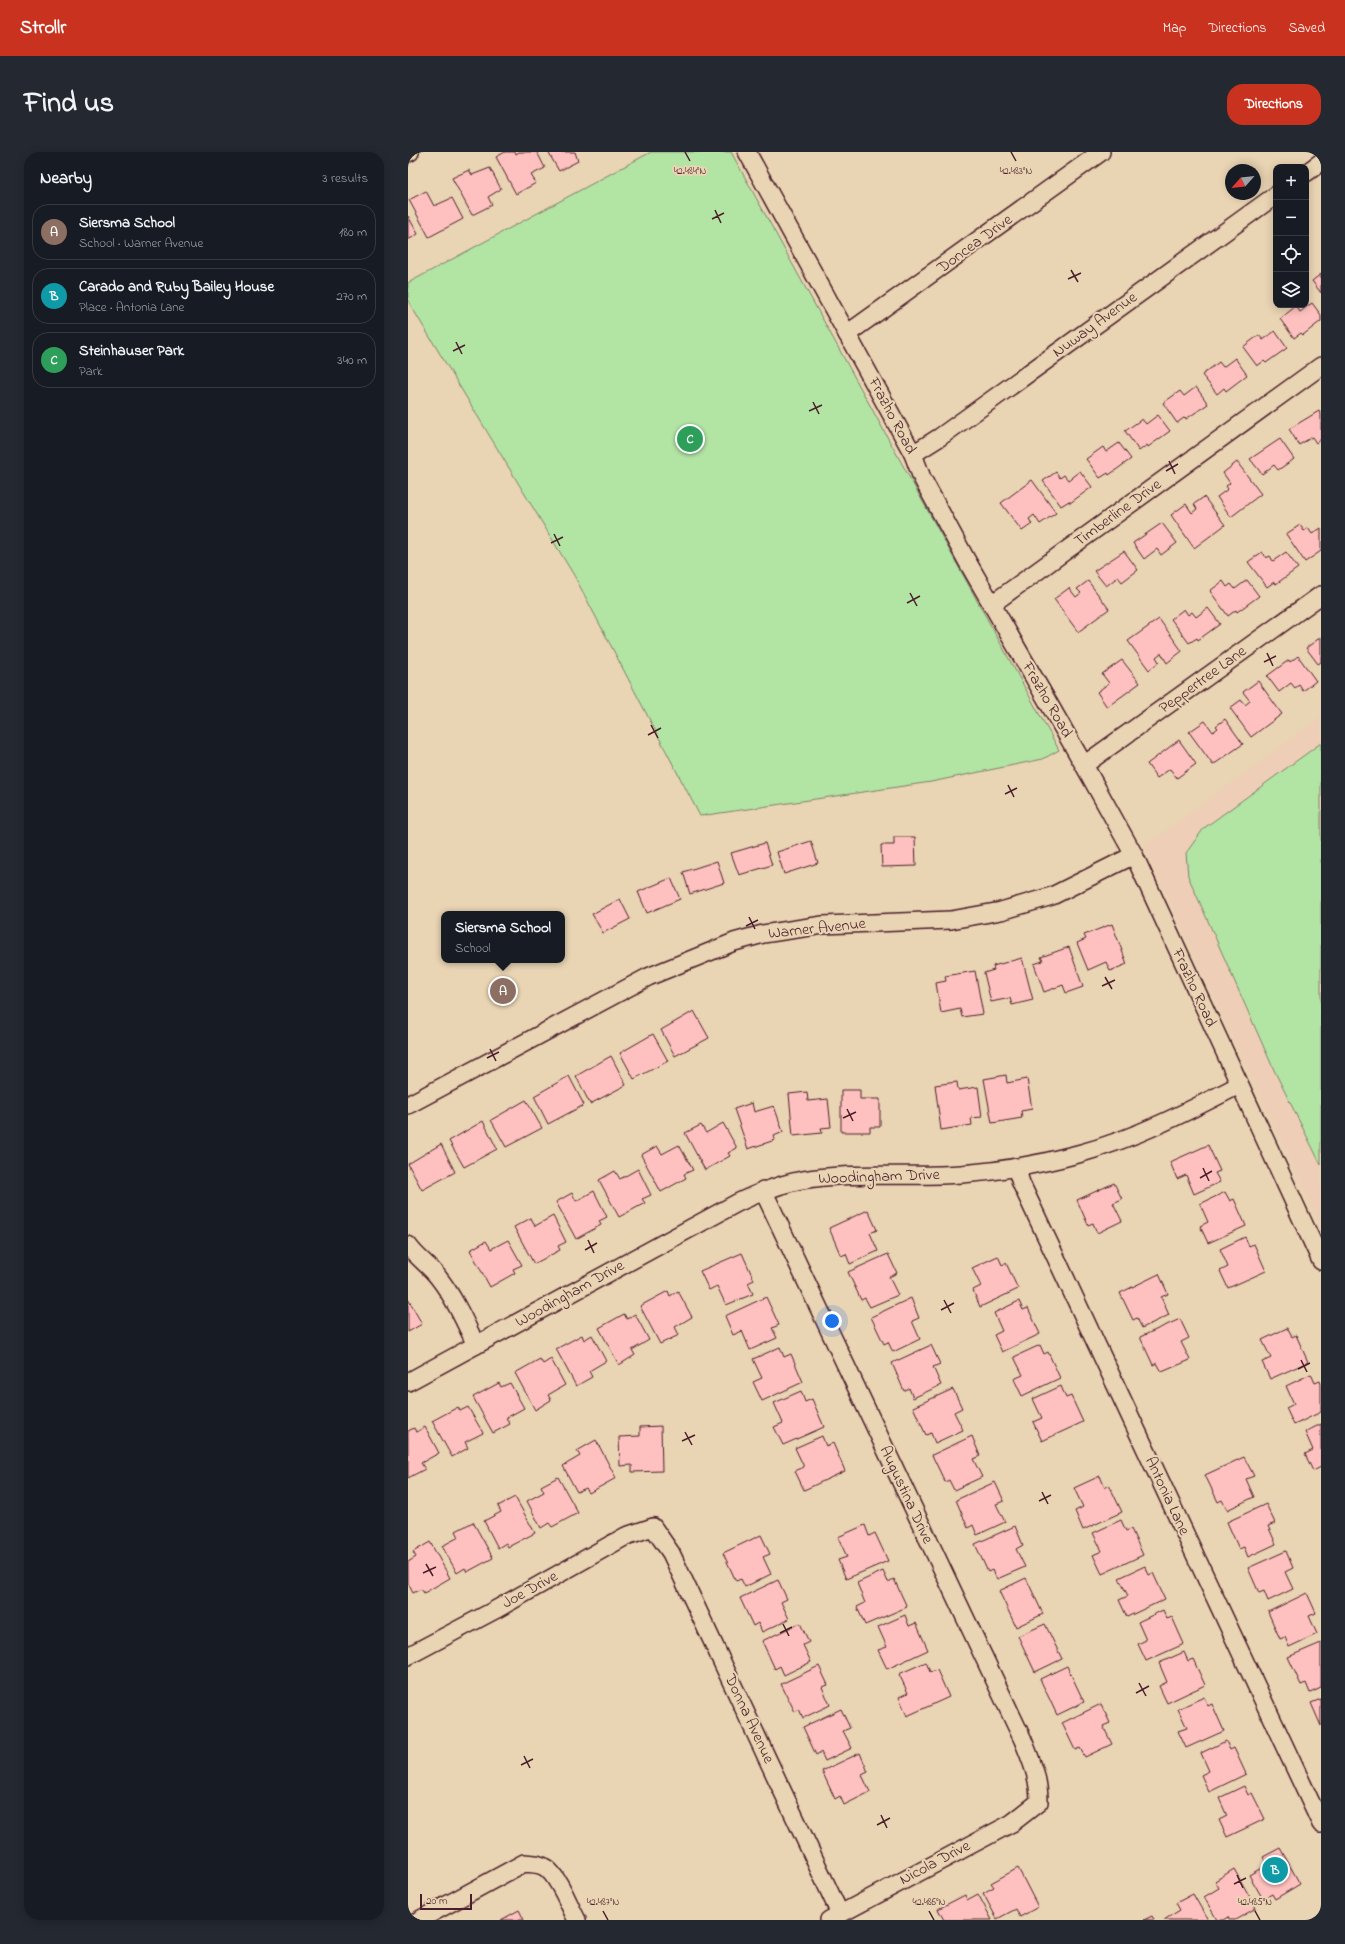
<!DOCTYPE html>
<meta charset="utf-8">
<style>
:root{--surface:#171b24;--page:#242831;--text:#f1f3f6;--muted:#9ea1a6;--line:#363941;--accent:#c8321e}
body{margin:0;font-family:"Indie Flower",sans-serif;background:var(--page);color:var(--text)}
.controls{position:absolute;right:12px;top:12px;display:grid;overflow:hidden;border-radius:8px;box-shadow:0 2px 10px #0003}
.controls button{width:36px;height:36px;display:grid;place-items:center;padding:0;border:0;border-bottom:1px solid var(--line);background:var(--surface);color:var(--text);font:20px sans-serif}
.compass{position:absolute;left:817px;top:12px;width:36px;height:36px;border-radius:50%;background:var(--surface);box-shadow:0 2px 10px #0003;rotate:243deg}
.scale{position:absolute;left:12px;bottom:10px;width:52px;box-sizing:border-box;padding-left:4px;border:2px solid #4a1f2b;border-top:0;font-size:11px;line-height:14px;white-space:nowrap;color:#4a1f2b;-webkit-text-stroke:3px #e9d4b3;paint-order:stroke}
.you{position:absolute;left:424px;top:1169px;width:14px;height:14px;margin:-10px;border:3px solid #fff;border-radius:50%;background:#1a73e8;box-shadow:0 0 0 6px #1a73e833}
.badge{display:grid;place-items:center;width:26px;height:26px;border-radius:50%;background:var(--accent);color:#fff;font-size:13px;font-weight:700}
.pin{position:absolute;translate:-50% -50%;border:2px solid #fff;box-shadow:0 1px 4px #0006}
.popup{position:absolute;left:33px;top:759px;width:124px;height:52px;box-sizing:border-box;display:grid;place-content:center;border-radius:8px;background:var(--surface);filter:drop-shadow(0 1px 3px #0005);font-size:13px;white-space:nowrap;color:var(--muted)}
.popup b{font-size:15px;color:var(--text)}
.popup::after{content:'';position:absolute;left:50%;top:100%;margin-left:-8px;border:8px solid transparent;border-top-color:var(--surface)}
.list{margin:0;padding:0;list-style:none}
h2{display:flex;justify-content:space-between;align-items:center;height:52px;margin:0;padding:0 16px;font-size:17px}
h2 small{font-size:13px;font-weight:400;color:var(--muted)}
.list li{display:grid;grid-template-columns:26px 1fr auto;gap:12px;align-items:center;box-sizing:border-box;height:56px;margin:0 8px 8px;padding:0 8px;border:1px solid var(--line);border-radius:16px}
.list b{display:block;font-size:15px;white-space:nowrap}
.list p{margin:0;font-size:13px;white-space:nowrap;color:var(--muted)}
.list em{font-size:13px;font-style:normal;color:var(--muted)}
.icon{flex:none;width:22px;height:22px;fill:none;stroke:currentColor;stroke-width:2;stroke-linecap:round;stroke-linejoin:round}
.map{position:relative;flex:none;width:913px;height:1768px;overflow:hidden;border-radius:16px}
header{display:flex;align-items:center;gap:24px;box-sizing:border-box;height:56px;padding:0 20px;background:var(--accent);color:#fff}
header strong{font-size:19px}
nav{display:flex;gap:22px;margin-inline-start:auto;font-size:14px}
.intro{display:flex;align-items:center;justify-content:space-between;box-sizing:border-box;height:96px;padding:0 24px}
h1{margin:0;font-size:28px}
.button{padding:10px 18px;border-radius:16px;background:var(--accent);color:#fff;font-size:14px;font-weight:700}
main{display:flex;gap:24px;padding:0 24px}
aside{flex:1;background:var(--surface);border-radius:16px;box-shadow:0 2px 10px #0003}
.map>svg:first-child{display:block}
</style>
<header>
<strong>Strollr</strong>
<nav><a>Map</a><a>Directions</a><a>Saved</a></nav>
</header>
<div class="intro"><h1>Find us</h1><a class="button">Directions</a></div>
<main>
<aside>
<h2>Nearby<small>3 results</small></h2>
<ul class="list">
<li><span class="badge" style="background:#8d6e63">A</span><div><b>Siersma School</b><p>School · Warner Avenue</p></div><em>180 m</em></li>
<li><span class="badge" style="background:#0f9aa8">B</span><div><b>Carado and Ruby Bailey House</b><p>Place · Antonia Lane</p></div><em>270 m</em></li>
<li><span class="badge" style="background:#2e9e5b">C</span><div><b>Steinhauser Park</b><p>Park</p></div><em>340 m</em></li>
</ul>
</aside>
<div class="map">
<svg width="913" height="1768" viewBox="0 0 913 1768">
<rect width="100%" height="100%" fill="#e9d4b3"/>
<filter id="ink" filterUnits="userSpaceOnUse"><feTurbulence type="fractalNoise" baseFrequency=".025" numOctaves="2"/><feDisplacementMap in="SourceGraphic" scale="8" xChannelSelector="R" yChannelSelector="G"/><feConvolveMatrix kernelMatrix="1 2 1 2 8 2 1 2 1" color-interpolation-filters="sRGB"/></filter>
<g filter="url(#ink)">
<polygon fill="#efceb7" points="913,565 913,1074 736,695"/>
<g fill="#b2e4a4" stroke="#7e8268">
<polygon points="243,0 323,0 651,598 635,607 523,630 292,664 167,425 0,149 0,131"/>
<polygon points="913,591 913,1013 865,916 780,724 778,701 796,676"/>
</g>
<g fill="#fec1bf" stroke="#4a1f2b">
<polygon points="97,0 107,0 108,2 111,0 129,0 137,16 123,23 128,31 108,42 88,5"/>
<polygon points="140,0 167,0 170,9 151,19"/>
<polygon points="82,16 93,37 80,45 84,53 64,63 44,26 61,18 64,23"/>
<polygon points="18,39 26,54 44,46 55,67 21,85 1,48"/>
<polygon points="0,64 10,82 0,88"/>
<polygon points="913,122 913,141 904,129"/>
<polygon points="904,151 913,163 913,169 895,183 893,181 886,186 872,167 888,154 892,160"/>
<polygon points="867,179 879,196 858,211 856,209 849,214 835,195 851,183 855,188"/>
<polygon points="827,206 839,223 818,239 816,236 809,242 794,223 811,210 815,215"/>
<polygon points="788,235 800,252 778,267 777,265 769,271 755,251 772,239 776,244"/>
<polygon points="911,259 913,262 913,287 908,291 904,285 891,293 881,277"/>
<polygon points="750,263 762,279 740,295 739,293 731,299 717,279 734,267 738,272"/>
<polygon points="872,287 886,307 870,318 866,313 854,322 842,307"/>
<polygon points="711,291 723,307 701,323 700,321 692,326 678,307 695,295 698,300"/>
<polygon points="829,310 853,342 823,365 809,345 820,337 818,334 822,331 815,321"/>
<polygon points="672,319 684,335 662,351 661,349 653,354 635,329 648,320 652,326 656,323 660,328"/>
<polygon points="624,328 648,361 632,372 626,363 621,367 624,372 614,379 593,351"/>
<polygon points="796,345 817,373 786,396 763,363 778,352 784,361 789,357 786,352"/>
<polygon points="754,371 769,391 753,403 749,397 736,407 725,391"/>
<polygon points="892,373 896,379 900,376 904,382 913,376 913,399 897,410 878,382"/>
<polygon points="716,399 730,418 714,430 710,425 698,434 686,419"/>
<polygon points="854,400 858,406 862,404 865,409 878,400 890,416 868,432 866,430 859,435 840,410"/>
<polygon points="839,428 851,444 829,460 828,458 820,464 802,439 815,429 819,435 823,432 827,437"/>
<polygon points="680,429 701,457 670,480 646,447 661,436 668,445 673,441 669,437"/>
<polygon points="800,456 812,472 790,488 789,486 781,491 763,467 776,457 780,463 784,460 788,465"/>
<polygon points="751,467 774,499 759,511 753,501 748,505 751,510 741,518 720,489"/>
<polygon points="913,485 913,510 910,512 898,496"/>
<polygon points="890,504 908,529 895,539 891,533 887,536 883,531 871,540 859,524 881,508 882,510"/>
<polygon points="714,508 732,531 699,555 689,540 701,531 694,522"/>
<polygon points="850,529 874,562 843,585 822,556 833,548 837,553 842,549 835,540"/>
<polygon points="817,567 835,592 805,613 781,580 797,569 805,580 810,576 808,574"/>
<polygon points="771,588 788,612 769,626 762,617 749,626 739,612"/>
<polygon points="486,685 507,685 508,714 474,715 473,693 486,693"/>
<polygon points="403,689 410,711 376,722 369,700"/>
<polygon points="357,691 364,713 331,723 323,701"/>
<polygon points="309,709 316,731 282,742 275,720"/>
<polygon points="263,726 272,747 239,761 230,740"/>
<polygon points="212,747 222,767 195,781 184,762"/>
<polygon points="704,772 719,812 702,819 698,810 680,818 669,791 678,787 676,783"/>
<polygon points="661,795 675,835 658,841 655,833 636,840 626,812 635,809 633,805"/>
<polygon points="614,806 625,848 604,853 602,846 583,850 576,821 586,818 585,814"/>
<polygon points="567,819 575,862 554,865 552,857 533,861 528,831 538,829 537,824"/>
<polygon points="286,859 301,886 267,904 253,878"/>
<polygon points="245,882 260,909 226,927 212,901"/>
<polygon points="203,904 218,933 182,952 168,924"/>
<polygon points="598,923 599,931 619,927 624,957 613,959 614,966 584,971 576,927"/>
<polygon points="161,924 176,953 140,972 126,944"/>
<polygon points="549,930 550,938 570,935 574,965 563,966 564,973 533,978 527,933"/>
<polygon points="433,938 452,938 452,947 472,947 472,975 462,975 462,980 433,980"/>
<polygon points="399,940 400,949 420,947 423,975 413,976 414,981 385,984 381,942"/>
<polygon points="118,948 134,976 98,995 83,968"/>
<polygon points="344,951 346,960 366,954 375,980 366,984 367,988 340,997 326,957"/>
<polygon points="75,969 89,997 56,1015 41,989"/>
<polygon points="315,971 329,996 320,1001 322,1004 297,1018 277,981 293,973 298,981"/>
<polygon points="33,992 47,1020 14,1038 0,1012"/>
<polygon points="271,993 285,1018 276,1022 278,1026 253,1040 233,1003 249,994 254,1002"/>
<polygon points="800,993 812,1019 807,1021 812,1030 786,1042 778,1023 769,1027 762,1010"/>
<polygon points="230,1017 243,1043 234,1047 237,1051 211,1065 191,1028 207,1019 212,1027"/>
<polygon points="706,1031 714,1047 705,1051 714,1069 689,1081 685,1071 680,1073 669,1048"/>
<polygon points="186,1039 199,1065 191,1069 193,1073 168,1087 148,1050 164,1041 168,1049"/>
<polygon points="817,1040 822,1049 826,1047 838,1074 800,1091 792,1074 800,1070 792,1052"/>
<polygon points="460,1058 469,1078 462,1081 470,1099 442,1112 438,1102 433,1104 421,1076"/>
<polygon points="145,1064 158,1090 150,1094 152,1098 126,1112 106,1075 123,1066 127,1074"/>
<polygon points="837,1085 841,1094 846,1092 858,1119 820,1136 812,1119 820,1115 812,1097"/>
<polygon points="100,1088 114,1113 105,1117 107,1121 82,1135 62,1098 78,1089 83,1097"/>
<polygon points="334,1101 346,1128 340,1131 345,1142 318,1153 309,1134 301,1138 292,1119"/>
<polygon points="480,1102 489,1121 481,1125 490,1143 462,1155 457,1146 453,1148 440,1120"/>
<polygon points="590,1104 594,1113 598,1111 610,1137 572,1155 565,1138 573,1134 564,1116"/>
<polygon points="751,1122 760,1142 753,1145 761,1163 734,1176 729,1166 725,1168 712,1141"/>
<polygon points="260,1139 262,1144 270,1139 284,1165 267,1175 271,1183 252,1192 232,1154"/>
<polygon points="358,1145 371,1173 364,1176 369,1186 342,1198 334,1179 325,1183 317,1164"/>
<polygon points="503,1146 511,1166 504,1169 512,1187 485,1200 480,1190 476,1192 463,1165"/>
<polygon points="0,1147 14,1172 0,1180"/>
<polygon points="611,1149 615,1158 620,1156 632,1182 594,1200 586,1183 594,1179 586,1161"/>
<polygon points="216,1162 219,1167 227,1162 241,1188 224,1198 227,1203 211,1213 191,1176"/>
<polygon points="772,1167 781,1186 773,1190 782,1208 754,1220 749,1211 745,1213 732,1185"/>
<polygon points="879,1176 884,1185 888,1183 900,1210 862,1227 854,1210 863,1206 854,1188"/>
<polygon points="174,1183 176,1188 184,1183 198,1209 181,1219 184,1225 168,1234 148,1197"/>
<polygon points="523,1193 532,1212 525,1215 533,1233 505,1246 501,1236 496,1239 484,1211"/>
<polygon points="632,1193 636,1202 640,1200 652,1226 614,1244 606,1227 615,1223 606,1205"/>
<polygon points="372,1195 376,1205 383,1202 395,1230 354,1249 345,1230 354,1226 345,1207"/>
<polygon points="132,1207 135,1212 143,1207 157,1233 140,1243 143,1248 127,1258 107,1221"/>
<polygon points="903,1222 907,1231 912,1229 913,1232 913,1260 886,1273 878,1256 886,1252 878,1234"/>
<polygon points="91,1231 93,1235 102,1231 116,1256 98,1266 102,1272 85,1281 65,1245"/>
<polygon points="653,1234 658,1246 663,1244 675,1270 634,1289 625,1270 634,1266 625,1247"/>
<polygon points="545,1237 554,1256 546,1260 555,1278 527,1291 523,1281 518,1283 505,1255"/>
<polygon points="393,1239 397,1250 404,1247 416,1275 375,1293 366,1275 375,1271 366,1251"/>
<polygon points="50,1255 52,1259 60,1255 75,1281 57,1290 60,1296 44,1305 24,1269"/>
<polygon points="913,1272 913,1315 905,1319 897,1302 905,1298 897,1280"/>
<polygon points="253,1274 254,1319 224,1320 224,1313 212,1314 211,1285 232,1284 232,1275"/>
<polygon points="17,1275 31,1301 13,1311 17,1317 0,1326 0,1279 6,1276 8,1280"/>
<polygon points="414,1284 418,1294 425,1291 437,1319 396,1338 387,1319 396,1315 387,1296"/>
<polygon points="564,1284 572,1304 565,1307 574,1325 546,1338 541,1328 537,1330 524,1303"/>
<polygon points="188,1288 208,1326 181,1341 178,1336 169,1340 155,1314 172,1304 169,1299"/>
<polygon points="836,1305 846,1324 838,1327 846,1345 819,1358 814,1348 810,1350 797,1323"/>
<polygon points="692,1324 697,1336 701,1333 714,1360 675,1378 667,1359 675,1355 666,1336"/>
<polygon points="150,1325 170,1361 144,1375 141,1371 133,1376 119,1349 136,1340 133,1334"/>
<polygon points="587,1330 596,1349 588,1352 597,1370 569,1383 565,1373 560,1376 548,1348"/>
<polygon points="107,1345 127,1381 100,1395 98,1391 90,1396 76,1369 93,1360 90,1354"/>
<polygon points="858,1352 867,1371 860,1374 868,1392 840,1405 836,1395 831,1397 819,1370"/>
<polygon points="713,1368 718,1379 723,1377 735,1403 694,1422 685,1403 694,1399 685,1381"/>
<polygon points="65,1370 85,1406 59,1420 57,1416 49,1421 34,1394 51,1385 48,1379"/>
<polygon points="457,1373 461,1384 467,1381 480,1409 438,1427 430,1408 439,1405 430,1385"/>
<polygon points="607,1374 615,1393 608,1397 617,1415 589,1427 584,1418 580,1420 567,1392"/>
<polygon points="353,1383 362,1402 355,1405 363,1422 337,1435 333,1427 328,1429 315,1401"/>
<polygon points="22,1390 42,1426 16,1441 13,1437 5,1441 0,1431 0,1410 8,1405 5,1400"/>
<polygon points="878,1399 885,1416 877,1420 885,1437 860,1449 856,1439 851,1441 840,1416"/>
<polygon points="737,1414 741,1423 745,1421 757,1447 719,1465 711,1448 720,1444 711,1426"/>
<polygon points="475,1419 480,1430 486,1427 499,1455 457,1473 449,1455 457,1451 449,1431"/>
<polygon points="618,1426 635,1462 608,1475 591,1439"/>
<polygon points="370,1428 379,1447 373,1450 381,1467 354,1480 350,1471 345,1474 332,1446"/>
<polygon points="899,1441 908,1461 901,1464 909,1482 881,1495 877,1485 872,1487 860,1460"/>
<polygon points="755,1458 759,1467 764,1465 776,1492 738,1509 730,1492 738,1488 730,1470"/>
<polygon points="497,1463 501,1474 508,1471 520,1498 479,1517 470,1498 479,1495 470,1475"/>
<polygon points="392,1471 401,1490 395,1493 403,1510 376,1523 372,1514 367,1517 354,1489"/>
<polygon points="637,1472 654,1507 627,1520 610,1484"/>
<polygon points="913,1491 913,1536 902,1541 898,1531 893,1533 880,1505"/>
<polygon points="776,1500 780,1509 785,1507 797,1533 759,1551 751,1534 759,1530 751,1511"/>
<polygon points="518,1510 522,1520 529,1518 541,1545 499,1564 491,1545 500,1541 491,1522"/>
<polygon points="411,1514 420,1533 414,1535 422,1553 395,1566 391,1557 387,1560 373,1532"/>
<polygon points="659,1514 676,1550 649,1563 632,1527"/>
<polygon points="796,1545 800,1554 804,1552 816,1579 778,1596 770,1579 779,1576 770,1557"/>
<polygon points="913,1547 913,1574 903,1551"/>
<polygon points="693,1552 702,1571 695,1574 704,1592 677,1605 672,1596 667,1598 654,1571"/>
<polygon points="433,1557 442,1576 435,1579 444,1596 417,1609 413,1600 408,1603 395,1575"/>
<polygon points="818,1589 822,1598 826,1596 838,1622 801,1640 793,1623 801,1619 793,1601"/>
<polygon points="452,1601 460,1620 454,1623 462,1640 436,1653 432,1644 427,1647 414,1619"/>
<polygon points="836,1634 840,1643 844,1641 857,1667 819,1685 811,1668 819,1664 811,1646"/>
<polygon points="872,1696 892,1732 867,1747 864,1742 855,1747 841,1723 859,1713 855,1705"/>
<polygon points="610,1716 630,1755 612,1765 608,1757 589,1767 575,1741 586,1735 583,1731"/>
<polygon points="826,1717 848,1756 827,1768 821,1768 820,1765 815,1768 809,1768 796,1745 811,1736 807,1729"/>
<polygon points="570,1742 584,1768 536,1768 530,1757 557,1743 559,1748"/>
<polygon points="785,1742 800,1768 756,1768 772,1758 768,1751"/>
<polygon points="111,1758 116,1768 93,1768"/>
<polygon points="744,1764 746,1768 736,1768"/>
</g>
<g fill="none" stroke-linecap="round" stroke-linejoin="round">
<defs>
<g id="street">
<polyline points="339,0 505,302 514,326 559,409 676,613 726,703 913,1109"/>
<polyline points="0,1 2,0"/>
<polyline points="898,21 913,10"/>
<polyline points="439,182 693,0"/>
<polyline points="505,302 532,285 868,43"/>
<polyline points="584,452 913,214"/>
<polyline points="676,613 913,443"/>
<polyline points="0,953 240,825 326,790 355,782 415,773 543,768 593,759 644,744 726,703"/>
<polyline points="608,1015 613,1031 913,1672"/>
<path d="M355,1038L615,1588C624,1611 631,1625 631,1650L604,1671L421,1768"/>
<path d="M0,1093C8,1105 21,1113 30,1125C46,1145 57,1170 68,1193"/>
<path d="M0,1230L329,1051C350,1041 371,1032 394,1028C447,1019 501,1026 554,1022C593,1019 633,1012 670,1002C726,987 779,960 831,933"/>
<polyline points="0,1504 87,1458 218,1384 245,1375 263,1401 432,1762"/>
<path d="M11,1768L116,1711C123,1712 132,1711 138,1716C151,1725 161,1754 169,1768"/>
</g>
</defs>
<use href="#street" stroke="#4a1f2b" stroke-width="20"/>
<use href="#street" stroke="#e9d4b3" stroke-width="17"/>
</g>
</g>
<path fill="none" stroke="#4a1f2b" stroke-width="1.5" d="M277,0L282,9M603,0L608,9M307,58L313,71M304,67L316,61M663,118L670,130M660,127L673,121M48,190L54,202M45,199L57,193M405,250L411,262M401,259L414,253M761,309L767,322M758,319L770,312M146,382L152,394M143,391L155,385M502,441L509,454M499,451L512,444M859,501L865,514M856,510L868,504M243,573L250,586M240,583L253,576M600,633L606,645M597,642L609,636M341,765L347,777M338,774L350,768M697,825L704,837M694,834L707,828M82,897L88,909M79,906L91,900M439,957L445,969M435,966L448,960M795,1016L801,1029M792,1026L804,1019M180,1088L186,1101M177,1098L189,1091M536,1148L543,1161M533,1158L546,1151M893,1208L899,1220M890,1217L902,1211M277,1280L284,1293M274,1289L287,1283M634,1340L640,1352M631,1349L643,1343M18,1412L25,1424M15,1421L28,1415M375,1472L381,1484M372,1481L384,1475M731,1531L738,1544M728,1541L741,1534M116,1604L122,1616M113,1613L125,1607M473,1663L479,1676M469,1673L482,1666M829,1723L835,1736M826,1732L838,1726M195,1759L200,1768M521,1759L526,1768M847,1759L852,1768"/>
<g text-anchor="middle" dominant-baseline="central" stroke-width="4" stroke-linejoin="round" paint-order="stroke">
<g font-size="16" fill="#4a1f2b" stroke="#e9d4b3">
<text transform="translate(567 92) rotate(-36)">Doncea Drive</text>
<text transform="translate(687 173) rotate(-36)">Nuway Avenue</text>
<text transform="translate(484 264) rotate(62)">Frazho Road</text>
<text transform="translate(710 361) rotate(-36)">Timberline Drive</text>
<text transform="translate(795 528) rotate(-36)">Peppertree Lane</text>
<text transform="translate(639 548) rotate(60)">Frazho Road</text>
<text transform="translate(409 777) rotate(-6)">Warner Avenue</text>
<text transform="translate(786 836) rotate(65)">Frazho Road</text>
<text transform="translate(471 1025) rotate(-2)">Woodingham Drive</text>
<text transform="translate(162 1142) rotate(-29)">Woodingham Drive</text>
<text transform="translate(498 1343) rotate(65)">Augustina Drive</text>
<text transform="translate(759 1344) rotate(65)">Antonia Lane</text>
<text transform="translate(122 1438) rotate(-29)">Joe Drive</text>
<text transform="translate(341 1567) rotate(65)">Donna Avenue</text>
<text transform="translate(527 1711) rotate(-28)">Nicola Drive</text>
</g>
</g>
<g font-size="10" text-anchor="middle" fill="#4a1f2b" stroke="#e9d4b3" stroke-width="4" stroke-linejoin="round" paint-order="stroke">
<text x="282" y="22">42.484°N</text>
<text x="608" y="22">42.483°N</text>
<text x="195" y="1753">42.487°N</text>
<text x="521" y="1753">42.486°N</text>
<text x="847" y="1753">42.485°N</text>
</g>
</svg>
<div class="controls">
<button>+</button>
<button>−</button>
<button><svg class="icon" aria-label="locate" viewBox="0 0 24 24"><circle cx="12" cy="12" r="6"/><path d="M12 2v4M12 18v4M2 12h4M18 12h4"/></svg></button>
<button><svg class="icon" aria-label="layers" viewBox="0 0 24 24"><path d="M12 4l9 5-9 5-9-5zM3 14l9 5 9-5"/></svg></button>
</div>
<svg class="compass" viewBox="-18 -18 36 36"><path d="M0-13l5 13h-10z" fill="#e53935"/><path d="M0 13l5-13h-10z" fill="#9ea1a6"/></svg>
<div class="scale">20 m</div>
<div class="you"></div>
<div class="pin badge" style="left:95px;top:839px;background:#8d6e63">A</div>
<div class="popup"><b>Siersma School</b>School</div>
<div class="pin badge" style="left:867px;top:1718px;background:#0f9aa8">B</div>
<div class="pin badge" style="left:282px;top:287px;background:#2e9e5b">C</div>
</div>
</main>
